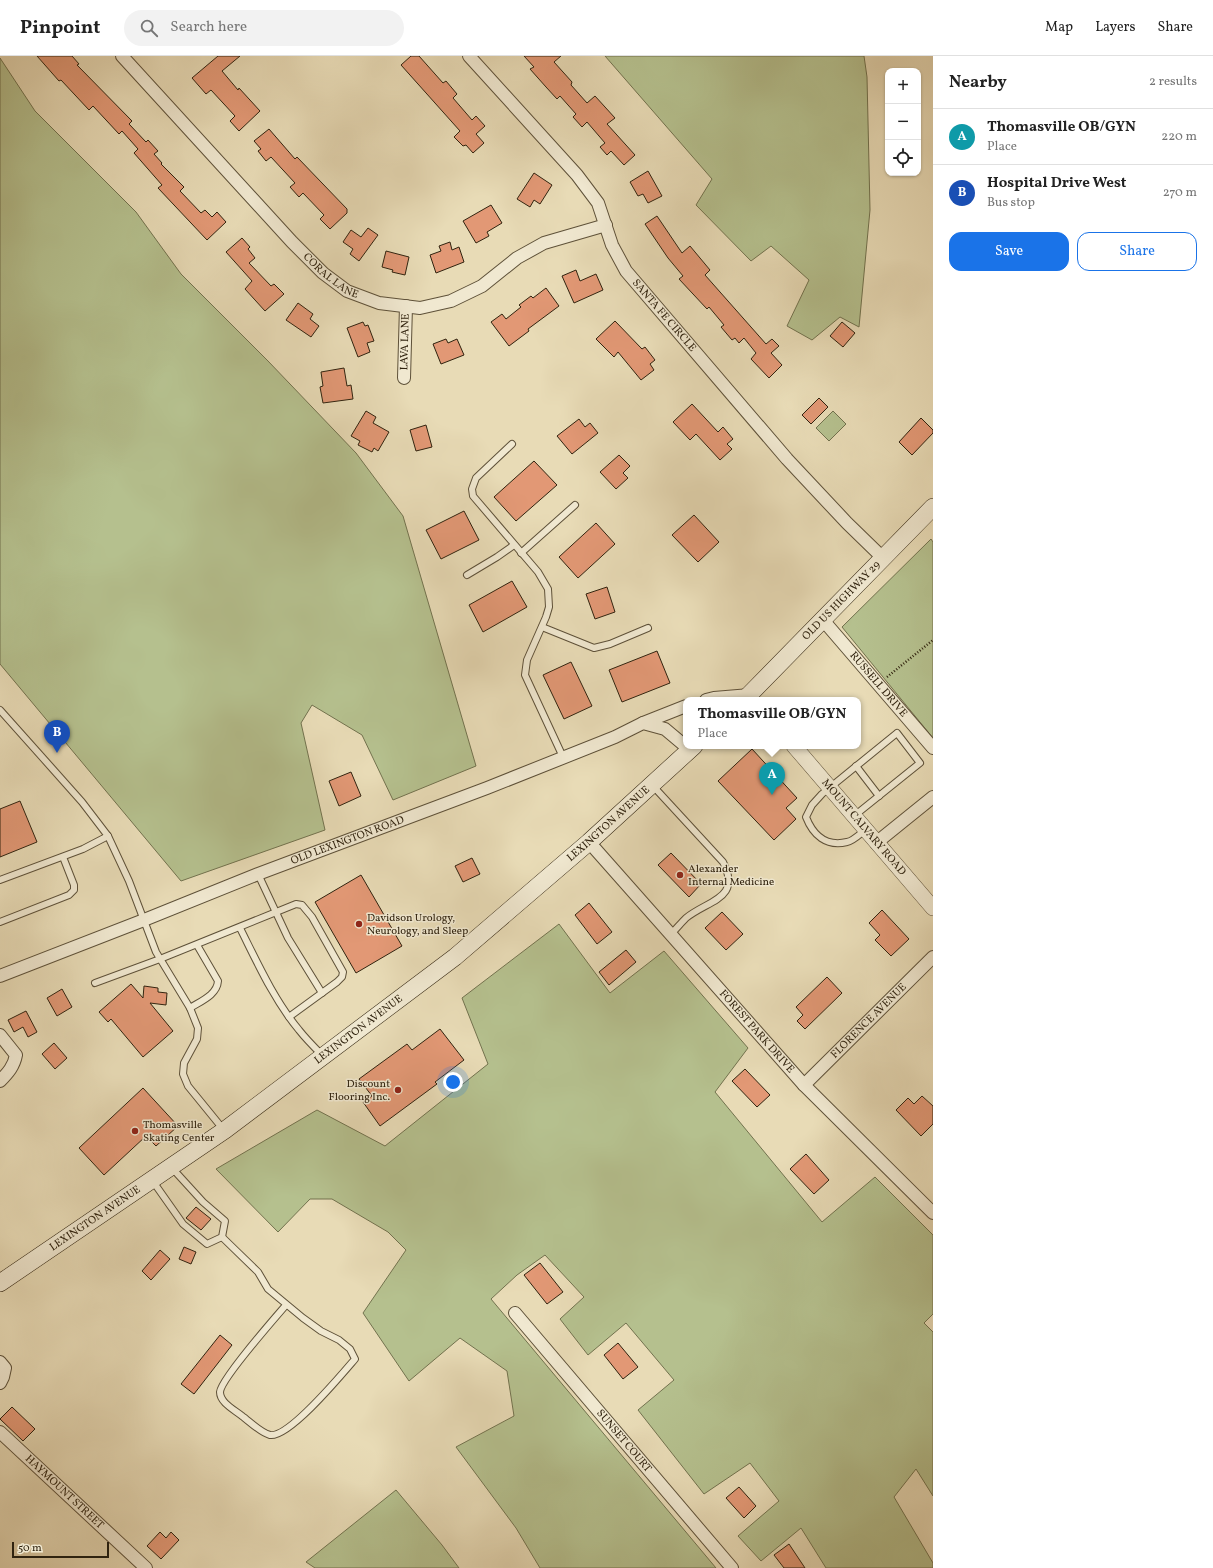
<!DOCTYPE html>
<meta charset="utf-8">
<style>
:root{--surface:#fff;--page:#f2f2f2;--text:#222;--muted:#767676;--line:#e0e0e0;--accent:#1a73e8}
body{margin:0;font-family:Vollkorn,serif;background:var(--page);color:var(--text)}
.controls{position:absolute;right:12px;top:12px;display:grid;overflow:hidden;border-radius:8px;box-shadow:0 1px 3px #0004}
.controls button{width:36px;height:36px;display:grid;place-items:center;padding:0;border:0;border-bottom:1px solid var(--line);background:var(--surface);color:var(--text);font:20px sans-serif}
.scale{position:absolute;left:12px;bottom:10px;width:97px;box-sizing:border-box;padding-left:4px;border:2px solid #30230f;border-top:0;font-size:11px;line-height:14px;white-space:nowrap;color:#30230f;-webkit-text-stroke:3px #f0e8d0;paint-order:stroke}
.you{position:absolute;left:453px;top:1026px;width:14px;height:14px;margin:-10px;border:3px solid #fff;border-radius:50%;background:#1a73e8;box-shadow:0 0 0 6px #1a73e833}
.badge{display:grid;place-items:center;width:26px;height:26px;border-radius:50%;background:var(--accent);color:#fff;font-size:13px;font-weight:700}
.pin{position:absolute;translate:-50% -33px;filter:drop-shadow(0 1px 2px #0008)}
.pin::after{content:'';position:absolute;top:21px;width:14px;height:12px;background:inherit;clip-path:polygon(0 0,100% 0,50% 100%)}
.popup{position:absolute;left:683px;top:641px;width:178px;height:52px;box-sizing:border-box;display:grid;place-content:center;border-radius:8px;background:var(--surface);filter:drop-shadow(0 1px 3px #0005);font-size:13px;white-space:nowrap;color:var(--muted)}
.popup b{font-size:15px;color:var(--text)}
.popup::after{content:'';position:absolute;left:50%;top:100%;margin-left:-8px;border:8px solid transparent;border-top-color:var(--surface)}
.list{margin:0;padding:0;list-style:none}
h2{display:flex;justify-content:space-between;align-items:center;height:52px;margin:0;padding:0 16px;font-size:17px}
h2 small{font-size:13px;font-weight:400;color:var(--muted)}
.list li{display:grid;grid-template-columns:26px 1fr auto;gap:12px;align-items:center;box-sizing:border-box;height:56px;padding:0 16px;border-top:1px solid var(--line)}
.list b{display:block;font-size:15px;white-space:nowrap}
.list p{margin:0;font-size:13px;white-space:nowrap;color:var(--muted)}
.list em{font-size:13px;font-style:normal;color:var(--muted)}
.actions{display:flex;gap:8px;padding:12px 16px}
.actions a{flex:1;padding:9px 0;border:1px solid var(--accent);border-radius:12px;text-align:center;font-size:14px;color:var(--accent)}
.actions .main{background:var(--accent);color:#fff}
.icon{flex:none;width:22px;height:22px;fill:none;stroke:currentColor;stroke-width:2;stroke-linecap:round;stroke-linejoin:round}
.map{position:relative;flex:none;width:933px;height:1512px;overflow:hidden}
header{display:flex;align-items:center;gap:24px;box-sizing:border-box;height:56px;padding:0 20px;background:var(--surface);border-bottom:1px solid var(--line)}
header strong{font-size:19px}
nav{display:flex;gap:22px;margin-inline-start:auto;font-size:14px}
.search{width:280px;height:36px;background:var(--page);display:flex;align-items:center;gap:10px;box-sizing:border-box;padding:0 14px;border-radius:22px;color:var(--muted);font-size:15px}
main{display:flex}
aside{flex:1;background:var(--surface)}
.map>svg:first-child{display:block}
</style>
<header>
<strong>Pinpoint</strong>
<div class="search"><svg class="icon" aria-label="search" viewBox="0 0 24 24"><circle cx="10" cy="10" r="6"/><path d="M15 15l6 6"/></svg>Search here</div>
<nav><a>Map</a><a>Layers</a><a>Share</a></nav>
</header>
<main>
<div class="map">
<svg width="933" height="1512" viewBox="0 0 933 1512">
<rect width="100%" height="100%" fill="#e8dbb6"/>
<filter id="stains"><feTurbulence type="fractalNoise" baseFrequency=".005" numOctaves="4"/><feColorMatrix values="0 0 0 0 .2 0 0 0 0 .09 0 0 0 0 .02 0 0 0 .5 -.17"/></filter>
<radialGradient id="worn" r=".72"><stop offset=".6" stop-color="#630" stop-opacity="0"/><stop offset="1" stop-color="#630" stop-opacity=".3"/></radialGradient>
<g fill="#b5c08e" stroke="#72724e">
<polygon points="605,0 864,0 867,21 870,154 859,271 840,261 812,284 787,270 809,224 771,190 751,205 696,149 712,123"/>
<polygon points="0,2 35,55 136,156 181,218 268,305 356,397 403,460 476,710 393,744 362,679 312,649 301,667 325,774 181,825 0,608"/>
<polygon points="833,355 846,368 829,385 816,372"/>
<polygon points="931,483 933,486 933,682 842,571"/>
<polygon points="559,868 610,937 664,895 748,992 715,1036 822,1166 875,1121 933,1179 933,1258 924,1267 933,1276 933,1440 916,1413 894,1441 933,1507 933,1512 826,1512 801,1472 761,1505 738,1480 779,1445 750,1407 704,1438 638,1354 674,1324 626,1267 588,1299 560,1263 584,1241 545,1199 517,1219 491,1243 716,1512 540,1512 516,1472 456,1391 514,1360 507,1315 460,1282 409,1325 363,1257 406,1194 388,1176 332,1143 310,1143 278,1176 216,1113 317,1054 385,1090 488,1008 462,942"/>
<polygon points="396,1434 442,1489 459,1512 315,1512 306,1506"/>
</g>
<g fill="#e29875" stroke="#30230f">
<polygon points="37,0 72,0 79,8 77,9 132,65 129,68 146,86 148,84 158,95 154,98 162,107 161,108 184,131 180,135 201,157 205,154 212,161 217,156 226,166 207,184 158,132 162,129 134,97 138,93 122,75 119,78 93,50 89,54 61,24 59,25"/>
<polygon points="218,0 240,0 222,15 238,34 239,32 260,55 239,75 230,65 235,60 211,34 206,38 192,22"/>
<polygon points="411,0 419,0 443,27 446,25 457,38 453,42 472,64 476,60 485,70 476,78 484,87 473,97 466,89 463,90 454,81 460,75 401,9"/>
<polygon points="524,0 561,0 554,6 572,26 571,29 587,47 595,40 615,62 607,68 635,99 624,109 611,95 607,99 600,91 605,87 587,66 582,71 573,61 576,58 560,40 557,43 546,31 530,13 534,11"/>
<polygon points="269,73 295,103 297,101 347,153 347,157 330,173 320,163 324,159 303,137 299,141 290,131 295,127 271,101 266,105 258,95 261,93 254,85"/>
<polygon points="648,115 662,140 648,147 643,138 638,140 630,126"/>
<polygon points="534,117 552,129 540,148 534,144 530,151 517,143"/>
<polygon points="491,149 502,167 487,176 489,180 476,187 463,165"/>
<polygon points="657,160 682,197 690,190 710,214 705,219 766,288 772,283 779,290 771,297 782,309 769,322 751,303 756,297 744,282 739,287 735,282 732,284 721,271 724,269 709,251 707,253 679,223 683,220 668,202 645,168"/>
<polygon points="368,172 378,179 359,205 350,198 353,193 343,186 351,174 361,181"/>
<polygon points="242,182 250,191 248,193 255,202 249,207 271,230 274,228 284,238 265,255 245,233 252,225 226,196"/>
<polygon points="450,186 452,194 459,191 464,206 436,217 430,199 441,195 439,190"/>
<polygon points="386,195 409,201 405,219 392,216 393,214 382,211"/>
<polygon points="576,214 580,225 596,218 603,234 574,247 562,220"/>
<polygon points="546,232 559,250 528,273 529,275 509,290 491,266 502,258 506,263 521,251 519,249 531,240 533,242"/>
<polygon points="298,247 313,258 310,263 319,270 311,281 286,264"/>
<polygon points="615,265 642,293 645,291 655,304 650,308 654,314 641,324 618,296 614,301 596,283"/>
<polygon points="363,266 365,270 368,269 374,285 367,287 370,296 358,301 347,272"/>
<polygon points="842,266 855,277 843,291 830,280"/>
<polygon points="446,283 448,287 457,283 464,299 441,308 433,288"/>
<polygon points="344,312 347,330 351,329 353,343 323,347 320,331 323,330 321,316"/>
<polygon points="819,342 828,351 811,368 802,359"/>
<polygon points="692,348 718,376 723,371 733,383 727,388 732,393 720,404 696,378 690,384 673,366"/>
<polygon points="366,355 376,361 373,367 389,376 378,395 374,392 372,396 358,389 360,385 351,380"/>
<polygon points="921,362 933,374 933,377 912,399 899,386"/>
<polygon points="579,363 585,371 590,367 598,377 572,398 557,380"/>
<polygon points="426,369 432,391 416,395 410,374"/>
<polygon points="619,399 630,410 623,417 628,422 616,433 600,416"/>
<polygon points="534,405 557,429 516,465 494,441"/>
<polygon points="464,455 479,484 441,503 426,474"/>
<polygon points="694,459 719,486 698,506 672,479"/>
<polygon points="596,467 615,488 578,522 559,501"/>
<polygon points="512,525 527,551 483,576 469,549"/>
<polygon points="607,531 615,556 595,563 586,538"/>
<polygon points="657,595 670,627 622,646 609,614"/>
<polygon points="571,606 592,650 564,663 543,619"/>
<polygon points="752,693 797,742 786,752 796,763 774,784 718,725"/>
<polygon points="351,716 361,740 339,750 329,725"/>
<polygon points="20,745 37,786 0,801 0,753"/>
<polygon points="671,797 701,828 689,841 658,809"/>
<polygon points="472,802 480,818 463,826 455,810"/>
<polygon points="361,819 402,890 356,917 315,846"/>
<polygon points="589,847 612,876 597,888 575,859"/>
<polygon points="882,854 909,883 891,900 875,884 880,879 869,867"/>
<polygon points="722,856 743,878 726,894 705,872"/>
<polygon points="626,894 636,906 609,929 599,916"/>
<polygon points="827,921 842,937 805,973 797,965 803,959 796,951"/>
<polygon points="131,928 143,942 144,930 158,932 158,936 167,937 166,949 150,947 173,975 143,1001 111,963 108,966 99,956"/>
<polygon points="62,933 72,951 57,960 47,942"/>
<polygon points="26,955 37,976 28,981 23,971 14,976 8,964"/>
<polygon points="440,973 464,1004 435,1026 437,1028 380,1070 363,1046 372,1040 359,1023 407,988 412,994"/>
<polygon points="54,987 67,1002 55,1013 42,998"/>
<polygon points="745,1013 770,1039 757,1051 732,1025"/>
<polygon points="143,1032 178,1070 156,1090 146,1080 104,1119 79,1092"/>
<polygon points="922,1040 933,1050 933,1068 921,1080 896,1054 908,1042 914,1048"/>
<polygon points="806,1098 829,1124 814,1138 790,1113"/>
<polygon points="196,1151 211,1163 201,1174 186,1162"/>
<polygon points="184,1191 196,1196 191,1208 179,1203"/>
<polygon points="160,1194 170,1203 151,1224 142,1215"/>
<polygon points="540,1207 563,1236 547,1248 524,1219"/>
<polygon points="220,1279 232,1289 194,1338 181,1328"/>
<polygon points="618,1287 638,1311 623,1323 604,1299"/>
<polygon points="12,1351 35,1373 23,1385 0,1363"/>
<polygon points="739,1431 756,1450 744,1462 726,1442"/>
<polygon points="160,1476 166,1482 171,1476 179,1484 161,1503 147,1490"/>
<polygon points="789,1488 805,1512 784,1512 774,1499"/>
</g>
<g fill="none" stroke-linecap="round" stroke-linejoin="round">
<defs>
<g id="service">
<polyline points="512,388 476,422 472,433 473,440 538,516 548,533 549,551 546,561 527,604 525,619 563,701"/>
<polyline points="521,497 575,449"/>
<polyline points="467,519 497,501 514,489"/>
<polyline points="542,571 594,592 610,588 648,572"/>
<polyline points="0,654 50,710 82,746 108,780 129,825 156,896 190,952 198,972 197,983 184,1007 183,1018 188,1030 223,1073"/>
<polyline points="856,710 879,740"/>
<path d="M653,730L723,806C742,843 708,844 686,862C681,867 676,873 671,878"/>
<path d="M854,760L920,707L897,677L822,738L812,749L806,761C813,779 826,791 847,786C853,785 860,778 865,774"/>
<polyline points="258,818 288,882 322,937"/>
<polyline points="0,824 83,793 108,780"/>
<polyline points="0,866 69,839 74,834 74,829 63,801"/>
<path d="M240,872C257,906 274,944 299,974C306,983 314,991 322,999"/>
<polyline points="95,927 160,903 296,848 302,849 312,861 343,916 342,921 337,926 289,961"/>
<path d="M190,952C201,945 217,939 218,925L197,889"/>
<polyline points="152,1124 183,1168 207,1188 222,1181 225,1165 203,1146 172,1112"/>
<path d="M222,1181L258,1216L268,1233L303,1262L321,1275L339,1284L350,1293L355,1303C342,1318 289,1382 270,1379C261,1377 249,1365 242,1360C235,1354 220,1347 220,1336C221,1323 274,1263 286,1249"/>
</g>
<g id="minor">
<path id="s1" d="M122,0L292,186L323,217L347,235L379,247L420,252L451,245L482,230L517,202L544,187L606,169"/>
<path id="s2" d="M469,0L577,119L598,147L612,189L626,215L787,403L847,467L883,502"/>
<path id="s3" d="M404,322L406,250"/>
<path id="s4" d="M823,564L933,692"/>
<polyline points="706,644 714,642 750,639"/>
<polyline points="643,667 686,650"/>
<path id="s5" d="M589,786L804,1029L933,1157"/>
<polyline points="876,787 933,741"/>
<path id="s6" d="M0,920L144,864L258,818L487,732L615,681L643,667L665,673L690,694"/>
<path d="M0,979L16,999C14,1010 8,1017 0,1025"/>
<path id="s7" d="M804,1029L933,901"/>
<path id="s8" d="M515,1257L732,1512"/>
<polyline points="0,1306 5,1312 3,1321 0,1327"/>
<path id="s9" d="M0,1376L146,1512"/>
</g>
<g id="tertiary">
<path id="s10" d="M794,690L933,852"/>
</g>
<g id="secondary">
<path id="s11" d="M744,644L933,451"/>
<path id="s12" d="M0,1227L225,1074L455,901L589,786L694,690"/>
</g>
</defs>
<use href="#service" stroke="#5e5139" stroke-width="8"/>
<use href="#minor" stroke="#5e5139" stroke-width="14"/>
<use href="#tertiary" stroke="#5e5139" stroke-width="16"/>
<use href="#secondary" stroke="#30230f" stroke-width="18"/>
<polyline stroke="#30230f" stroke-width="2.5" stroke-dasharray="1 2" stroke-linecap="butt" points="887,621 933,584"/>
<use href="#service" stroke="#f0e8d0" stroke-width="6"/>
<use href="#minor" stroke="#f0e8d0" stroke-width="12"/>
<use href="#tertiary" stroke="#f0e8d0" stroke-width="15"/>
<use href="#secondary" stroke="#f0e8d0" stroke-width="17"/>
</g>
<g fill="#8f2418" stroke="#f0e8d0" stroke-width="1.5">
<circle cx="680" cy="819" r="4"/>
<circle cx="359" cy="868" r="4"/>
<circle cx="398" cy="1034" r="4"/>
<circle cx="135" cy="1075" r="4"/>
</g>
<g text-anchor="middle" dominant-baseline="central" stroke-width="3" stroke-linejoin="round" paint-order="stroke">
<g font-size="11" fill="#30230f" stroke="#f0e8d0">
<text stroke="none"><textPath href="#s1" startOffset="304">CORAL LANE</textPath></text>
<text stroke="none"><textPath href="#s2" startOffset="328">SANTA FE CIRCLE</textPath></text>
<text stroke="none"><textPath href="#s3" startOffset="36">LAVA LANE</textPath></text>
<text stroke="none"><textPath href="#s11" startOffset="139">OLD US HIGHWAY 29</textPath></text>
<text stroke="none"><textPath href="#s4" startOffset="85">RUSSELL DRIVE</textPath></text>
<text stroke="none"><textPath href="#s12" startOffset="763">LEXINGTON AVENUE</textPath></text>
<text stroke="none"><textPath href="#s10" startOffset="107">MOUNT CALVARY ROAD</textPath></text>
<text stroke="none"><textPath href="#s6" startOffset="373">OLD LEXINGTON ROAD</textPath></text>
<text stroke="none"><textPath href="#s7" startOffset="91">FLORENCE AVENUE</textPath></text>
<text stroke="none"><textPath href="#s12" startOffset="439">LEXINGTON AVENUE</textPath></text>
<text stroke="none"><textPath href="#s5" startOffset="253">FOREST PARK DRIVE</textPath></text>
<text stroke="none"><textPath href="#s12" startOffset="115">LEXINGTON AVENUE</textPath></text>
<text stroke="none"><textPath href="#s8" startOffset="168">SUNSET COURT</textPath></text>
<text stroke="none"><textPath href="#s9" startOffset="88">HAYMOUNT STREET</textPath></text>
</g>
<g font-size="11" fill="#30230f" stroke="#f0e8d0" text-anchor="start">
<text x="688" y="813">Alexander<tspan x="688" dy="13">Internal Medicine</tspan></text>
<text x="367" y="862">Davidson Urology,<tspan x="367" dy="13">Neurology, and Sleep</tspan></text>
<text x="390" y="1028" text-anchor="end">Discount<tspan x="390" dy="13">Flooring Inc.</tspan></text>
<text x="143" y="1069">Thomasville<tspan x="143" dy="13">Skating Center</tspan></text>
</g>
</g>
<rect width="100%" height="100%" filter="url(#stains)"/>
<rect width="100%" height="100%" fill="url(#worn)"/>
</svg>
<div class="controls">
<button>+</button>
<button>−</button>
<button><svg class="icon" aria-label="locate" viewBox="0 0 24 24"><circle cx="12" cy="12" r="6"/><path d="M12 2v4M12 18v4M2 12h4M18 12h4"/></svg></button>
</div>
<div class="scale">50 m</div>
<div class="you"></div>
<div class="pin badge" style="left:772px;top:739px;background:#0f9aa8">A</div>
<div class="popup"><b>Thomasville OB/GYN</b>Place</div>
<div class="pin badge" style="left:57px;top:697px;background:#1a4fb4">B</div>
</div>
<aside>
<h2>Nearby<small>2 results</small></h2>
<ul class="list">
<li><span class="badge" style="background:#0f9aa8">A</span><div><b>Thomasville OB/GYN</b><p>Place</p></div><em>220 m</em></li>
<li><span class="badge" style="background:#1a4fb4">B</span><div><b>Hospital Drive West</b><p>Bus stop</p></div><em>270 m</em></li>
</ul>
<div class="actions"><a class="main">Save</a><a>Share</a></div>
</aside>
</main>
